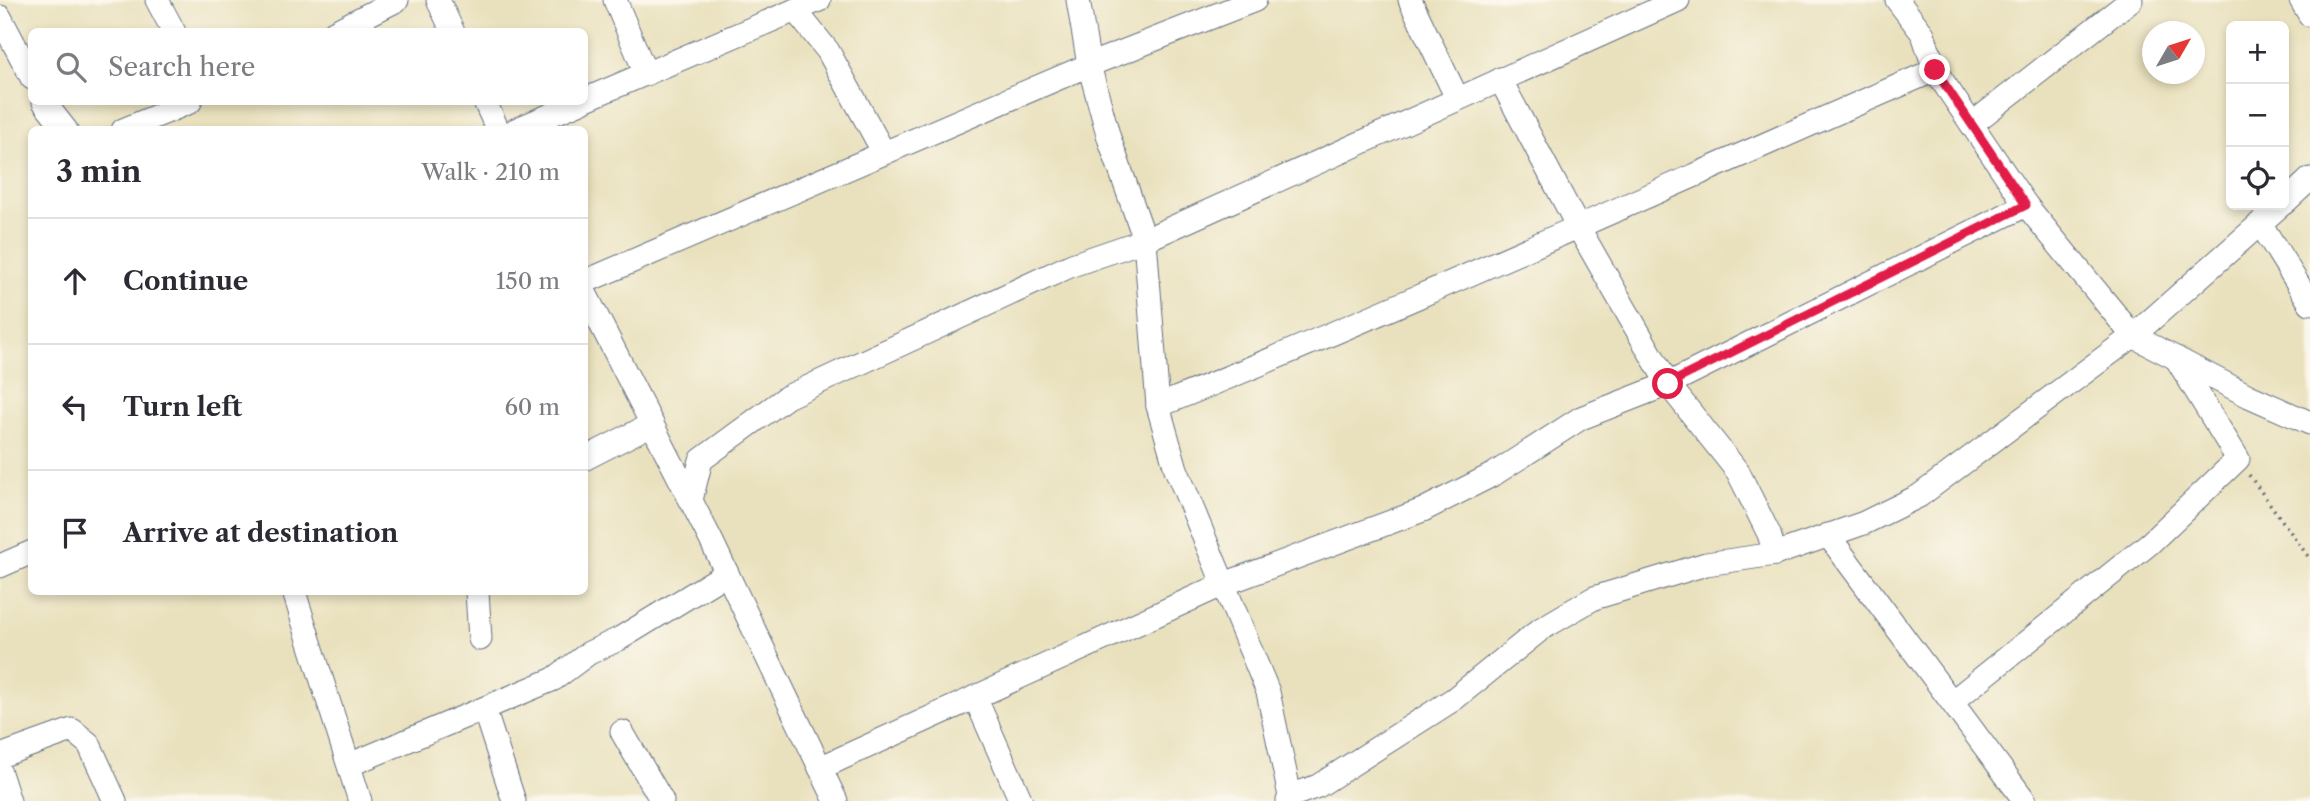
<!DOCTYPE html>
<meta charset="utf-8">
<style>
:root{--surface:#fff;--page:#f2f2f3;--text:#2b2b33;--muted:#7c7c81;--line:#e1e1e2}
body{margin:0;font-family:"Libre Caslon Text",serif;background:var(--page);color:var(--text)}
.controls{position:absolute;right:21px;top:21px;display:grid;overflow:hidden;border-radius:10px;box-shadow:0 4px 10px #0003}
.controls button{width:63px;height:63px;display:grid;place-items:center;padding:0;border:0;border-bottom:2px solid var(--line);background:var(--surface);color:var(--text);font:35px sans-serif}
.compass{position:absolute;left:2142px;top:21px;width:63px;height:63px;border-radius:50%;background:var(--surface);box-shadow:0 4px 10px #0003;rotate:51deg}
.stop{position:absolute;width:21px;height:21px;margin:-16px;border:5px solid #e11d48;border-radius:50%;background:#fff}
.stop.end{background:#e11d48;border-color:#fff;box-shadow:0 2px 7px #0008}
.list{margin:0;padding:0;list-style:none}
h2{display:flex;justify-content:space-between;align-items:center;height:91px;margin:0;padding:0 28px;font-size:30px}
h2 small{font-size:23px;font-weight:400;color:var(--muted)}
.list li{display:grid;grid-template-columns:46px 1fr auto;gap:21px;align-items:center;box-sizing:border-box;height:126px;padding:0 28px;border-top:2px solid var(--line)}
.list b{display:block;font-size:26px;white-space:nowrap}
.list em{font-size:23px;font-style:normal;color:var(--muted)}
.icon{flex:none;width:38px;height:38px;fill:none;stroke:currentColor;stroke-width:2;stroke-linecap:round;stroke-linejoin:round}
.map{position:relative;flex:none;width:2310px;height:801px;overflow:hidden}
.search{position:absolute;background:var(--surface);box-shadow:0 4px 10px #0003;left:28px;top:28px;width:560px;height:77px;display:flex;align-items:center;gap:18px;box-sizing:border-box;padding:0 24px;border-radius:10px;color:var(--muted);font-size:26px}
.panel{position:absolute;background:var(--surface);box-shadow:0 4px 10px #0003;left:28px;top:126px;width:560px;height:469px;border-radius:10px}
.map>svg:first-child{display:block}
</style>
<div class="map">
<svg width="2310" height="801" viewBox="0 0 2310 801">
<rect width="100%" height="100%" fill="#fbf7ec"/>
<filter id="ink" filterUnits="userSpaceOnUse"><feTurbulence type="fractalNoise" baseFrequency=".0143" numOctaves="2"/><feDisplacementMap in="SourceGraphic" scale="14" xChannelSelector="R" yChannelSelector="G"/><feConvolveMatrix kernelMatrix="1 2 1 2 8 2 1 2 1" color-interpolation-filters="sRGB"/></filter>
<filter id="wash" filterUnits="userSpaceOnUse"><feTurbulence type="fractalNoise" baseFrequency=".00686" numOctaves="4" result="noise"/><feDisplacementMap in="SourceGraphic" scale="28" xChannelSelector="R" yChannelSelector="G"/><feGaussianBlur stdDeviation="1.57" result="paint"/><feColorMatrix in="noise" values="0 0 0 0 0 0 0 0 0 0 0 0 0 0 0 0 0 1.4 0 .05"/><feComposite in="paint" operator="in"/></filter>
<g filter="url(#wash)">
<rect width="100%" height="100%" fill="#e9e1bd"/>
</g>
<g filter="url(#ink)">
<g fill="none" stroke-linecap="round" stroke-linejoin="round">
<defs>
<g id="minor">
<polyline points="157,0 174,32"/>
<polyline points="438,0 453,32"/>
<polyline points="615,0 646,74"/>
<polyline points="1078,0 1089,65 1109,138 1145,240 1158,406 1176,469 1268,692 1290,796 1288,801"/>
<polyline points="1410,0 1457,98"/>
<polyline points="2301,0 2310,15"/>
<polyline points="795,10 828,51 884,153"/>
<polyline points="0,17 32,78"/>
<polyline points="334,32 397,0"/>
<polyline points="1935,70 2026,205 2133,336 2249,396 2310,423"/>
<polyline points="1500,79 1577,225 1668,384 1738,472 1769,534 1775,554"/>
<polyline points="584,100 819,0"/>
<polyline points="44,102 66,130"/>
<polyline points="485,102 498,130"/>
<polyline points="1972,124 2131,0"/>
<polyline points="123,130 190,102"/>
<polyline points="515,130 581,102"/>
<polyline points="2284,203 2310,179"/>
<polyline points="2260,223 2310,303"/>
<polyline points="584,282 1089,65 1255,0"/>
<polyline points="584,291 711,540 836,801"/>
<path d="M1158,406C1420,300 1676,182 1935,70L1923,34L1897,0"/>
<polyline points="584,459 652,424"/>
<polyline points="691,500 701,460 787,397 1072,265 1145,240 1678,0"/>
<polyline points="1828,535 2025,801"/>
<polyline points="0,566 32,552"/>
<polyline points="294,592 360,801"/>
<polyline points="477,592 480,639"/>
<polyline points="975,697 1021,801"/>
<polyline points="1952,702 2150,543 2238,459 2176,358"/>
<polyline points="484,709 514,801"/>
<polyline points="622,732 662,801"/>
<polyline points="0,756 72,730 89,744 115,801"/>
<polyline points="349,765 554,679 589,653 619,639 727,573"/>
<polyline points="820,768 1224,584 1423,510 1494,474 1581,418 1668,384 2026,205"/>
<polyline points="0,773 9,801"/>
<polyline points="1290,796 1318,786 1454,699 1541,629 1594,598 1706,564 1775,554 1864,523 1919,496 2133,336 2281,205"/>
</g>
</defs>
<use href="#minor" stroke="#636d7f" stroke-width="25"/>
<polyline stroke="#636d7f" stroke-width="3.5" stroke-dasharray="2 5" stroke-linecap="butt" points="2249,475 2310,559"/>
<use href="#minor" stroke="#fff" stroke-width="23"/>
</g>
</g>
<g fill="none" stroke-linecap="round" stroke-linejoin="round" filter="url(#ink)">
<polyline stroke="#e11d48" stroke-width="9" points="1668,384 2026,205 1935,70"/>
</g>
</svg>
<div class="controls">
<button>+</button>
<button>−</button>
<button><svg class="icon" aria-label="locate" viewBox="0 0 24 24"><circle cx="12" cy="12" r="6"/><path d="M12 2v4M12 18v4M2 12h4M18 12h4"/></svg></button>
</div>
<svg class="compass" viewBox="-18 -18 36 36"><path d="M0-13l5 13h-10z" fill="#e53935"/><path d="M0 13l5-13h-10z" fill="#7c7c81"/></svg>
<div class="stop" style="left:1668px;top:384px"></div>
<div class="stop end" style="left:1935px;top:70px"></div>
<div class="search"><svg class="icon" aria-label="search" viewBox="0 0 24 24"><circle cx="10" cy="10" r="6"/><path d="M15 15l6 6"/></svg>Search here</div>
<section class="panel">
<h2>3 min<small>Walk · 210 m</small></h2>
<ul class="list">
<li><svg class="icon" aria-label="ahead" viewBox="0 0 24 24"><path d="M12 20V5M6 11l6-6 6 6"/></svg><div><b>Continue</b></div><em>150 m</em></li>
<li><svg class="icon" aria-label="left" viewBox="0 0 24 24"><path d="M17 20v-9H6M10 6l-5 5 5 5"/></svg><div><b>Turn left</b></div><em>60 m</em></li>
<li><svg class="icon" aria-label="arrive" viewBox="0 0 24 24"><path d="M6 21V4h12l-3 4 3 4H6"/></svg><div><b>Arrive at destination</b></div></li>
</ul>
</section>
</div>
